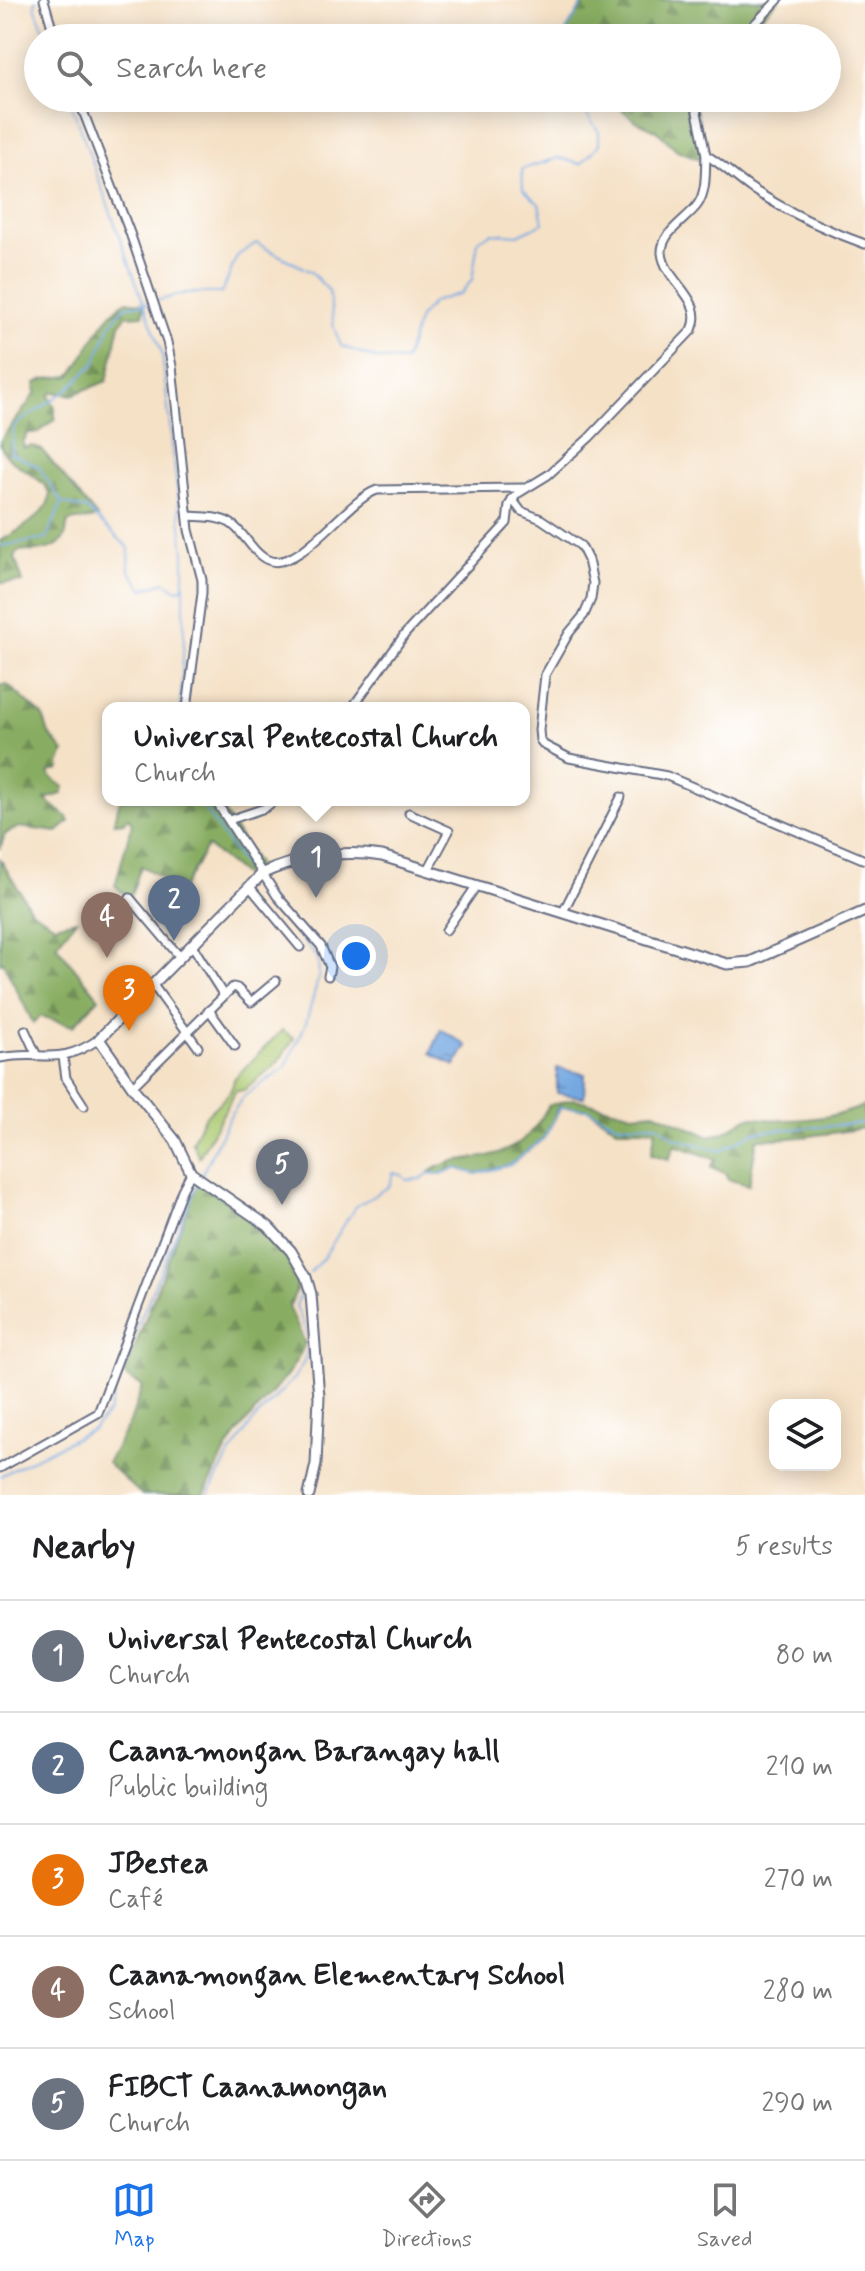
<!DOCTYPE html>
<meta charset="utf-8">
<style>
:root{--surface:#fff;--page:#f2f2f2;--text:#202124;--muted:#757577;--line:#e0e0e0;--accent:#1a73e8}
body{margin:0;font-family:Mynerve,sans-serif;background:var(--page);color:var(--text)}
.controls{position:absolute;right:24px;bottom:24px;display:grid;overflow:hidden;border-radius:16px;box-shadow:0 4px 20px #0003}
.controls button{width:72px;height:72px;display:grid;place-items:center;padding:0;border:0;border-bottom:2px solid var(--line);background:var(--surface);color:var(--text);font:40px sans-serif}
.you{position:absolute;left:356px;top:956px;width:28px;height:28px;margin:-20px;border:6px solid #fff;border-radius:50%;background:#1a73e8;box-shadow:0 0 0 12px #1a73e833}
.badge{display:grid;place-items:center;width:52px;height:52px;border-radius:50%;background:var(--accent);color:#fff;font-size:26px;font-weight:700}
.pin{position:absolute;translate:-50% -66px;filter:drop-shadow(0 2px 4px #0008)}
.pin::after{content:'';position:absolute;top:42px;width:28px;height:24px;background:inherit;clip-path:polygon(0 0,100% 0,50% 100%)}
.popup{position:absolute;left:102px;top:702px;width:428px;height:104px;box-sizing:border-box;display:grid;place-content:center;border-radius:16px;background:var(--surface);filter:drop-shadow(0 2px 6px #0005);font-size:26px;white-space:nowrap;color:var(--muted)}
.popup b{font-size:30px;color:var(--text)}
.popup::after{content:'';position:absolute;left:50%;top:100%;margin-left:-16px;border:16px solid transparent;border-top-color:var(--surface)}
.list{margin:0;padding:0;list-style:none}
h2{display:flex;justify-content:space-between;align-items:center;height:104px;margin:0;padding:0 32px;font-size:34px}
h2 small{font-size:26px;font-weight:400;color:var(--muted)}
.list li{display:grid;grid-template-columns:52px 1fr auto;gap:24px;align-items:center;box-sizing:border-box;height:112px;padding:0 32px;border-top:2px solid var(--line)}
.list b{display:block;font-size:30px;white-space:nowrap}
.list p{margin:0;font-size:26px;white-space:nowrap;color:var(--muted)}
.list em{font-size:26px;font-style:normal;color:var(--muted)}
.icon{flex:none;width:44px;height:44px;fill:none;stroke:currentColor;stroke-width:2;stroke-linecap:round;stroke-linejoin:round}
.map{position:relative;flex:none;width:865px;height:1495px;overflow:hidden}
.search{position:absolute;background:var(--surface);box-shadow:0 4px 20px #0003;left:24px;right:24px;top:24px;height:88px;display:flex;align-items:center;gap:20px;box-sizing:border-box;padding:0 28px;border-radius:44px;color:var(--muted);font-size:30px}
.sheet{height:664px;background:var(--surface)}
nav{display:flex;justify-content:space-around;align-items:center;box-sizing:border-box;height:112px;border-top:2px solid var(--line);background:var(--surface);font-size:22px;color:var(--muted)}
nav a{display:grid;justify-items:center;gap:4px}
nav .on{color:var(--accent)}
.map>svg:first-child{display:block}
</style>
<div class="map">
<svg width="865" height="1495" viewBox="0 0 865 1495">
<defs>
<pattern id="forest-firs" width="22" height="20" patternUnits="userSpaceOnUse" patternTransform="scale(2)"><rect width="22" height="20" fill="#88ad62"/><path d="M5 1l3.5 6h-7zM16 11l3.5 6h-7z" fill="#6e8d54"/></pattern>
<pattern id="water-ripples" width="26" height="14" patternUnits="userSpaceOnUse" patternTransform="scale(2)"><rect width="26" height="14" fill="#74a8e1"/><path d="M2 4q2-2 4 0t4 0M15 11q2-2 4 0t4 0" fill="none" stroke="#5e89ba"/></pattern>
</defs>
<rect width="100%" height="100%" fill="#fff"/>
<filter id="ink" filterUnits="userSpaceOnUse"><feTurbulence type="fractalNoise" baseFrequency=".0125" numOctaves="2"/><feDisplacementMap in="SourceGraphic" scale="16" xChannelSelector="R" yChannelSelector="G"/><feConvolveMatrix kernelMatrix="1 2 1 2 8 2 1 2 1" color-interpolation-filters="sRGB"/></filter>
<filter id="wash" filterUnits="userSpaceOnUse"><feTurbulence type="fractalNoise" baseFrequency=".006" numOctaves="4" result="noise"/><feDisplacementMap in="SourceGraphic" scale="32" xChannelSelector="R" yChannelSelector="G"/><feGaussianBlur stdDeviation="1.8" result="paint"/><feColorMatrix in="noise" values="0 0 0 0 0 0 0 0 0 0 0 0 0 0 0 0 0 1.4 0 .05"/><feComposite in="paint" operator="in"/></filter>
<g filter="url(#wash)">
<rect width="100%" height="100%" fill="#f5e1c6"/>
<path fill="#abc970" stroke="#637c67" stroke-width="2" d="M282,1030L294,1038L278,1062L244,1090H236L199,1157L192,1142C196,1134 200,1124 205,1117C214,1104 233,1097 234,1079Z"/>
<g fill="url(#forest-firs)" stroke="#526e60" stroke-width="2">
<polygon points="585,0 606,5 615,0 778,0 741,38 562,38"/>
<polygon points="626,98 694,98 706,155 702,160 677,150 656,130 636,121 617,106 634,110 632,101"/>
<path d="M127,301L144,304L143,315L126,316L120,324L107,381L72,395L53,392L49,396L55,407V419L38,433H28L23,443L24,448L32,446L42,450L97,517C87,521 78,518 68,522C66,527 67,531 65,536C60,550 33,553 22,550L16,553L15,558L23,582L0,583V541C111,481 0,478 0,441L35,394L36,383L45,379L70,376C91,351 98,318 127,301Z"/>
<polygon points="7,684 43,716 49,734 64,752 59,764 60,769 49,772 51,777 64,787 62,794 45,799 67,817 69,822 57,832 19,827 5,834 0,849 0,686"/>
<polygon points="120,800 216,800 263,873 253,883 207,846 182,889 141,866 130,898 115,886 132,823 128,817 124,822 114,823"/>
<polygon points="0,859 31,910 55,925 76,920 56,945 99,998 73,1026 41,1016 33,1023 3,962 0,963"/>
<path d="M574,1099L633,1114L655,1112L708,1136L723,1133L749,1117C782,1123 835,1120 865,1105V1128C829,1133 793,1140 757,1139L749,1185L727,1179V1174L711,1167L716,1159L675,1145L669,1159L651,1154L656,1129H617L588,1109L561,1107L544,1138L510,1165L476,1174L456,1168L441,1174L429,1173C444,1161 459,1160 477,1158C514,1153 531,1138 549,1105Z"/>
<path d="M198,1182C223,1200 302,1250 298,1283C297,1291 292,1300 289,1307L305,1343C291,1379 260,1402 237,1434C223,1453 214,1474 204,1495H142L107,1463L131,1420L142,1386L124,1375Z"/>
</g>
<g fill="url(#water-ripples)" stroke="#486ca0" stroke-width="2">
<polygon points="441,1029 467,1046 455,1066 431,1053"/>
<polygon points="557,1068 585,1074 584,1097 557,1093"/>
</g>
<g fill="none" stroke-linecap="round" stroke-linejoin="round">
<g stroke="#74a8e1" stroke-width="2">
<polyline points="36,0 35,7 47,38"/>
<polyline points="587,0 606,6 615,0"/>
<polyline points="562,38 585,0"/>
<polyline points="69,98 162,353 184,554 184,638 180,708"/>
<polyline points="156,301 186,293 222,293 237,256 256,243 311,272 329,291 334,328 341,346 377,359 405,361 419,318 433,302 461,293 472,280 478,241 491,233 518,235 543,223 539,204 523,189 522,169 559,158 581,164 599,145 599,132 575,98"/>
<polyline points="63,503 86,509 129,548 129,570 143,589 165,582 177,590 184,587"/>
<polyline points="0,546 46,539 62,503 39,467 11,453 14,426 67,390 95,363 110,325 124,307 147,303"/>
<polyline points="198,800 252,878"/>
<polyline points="202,1174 231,1114 245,1095 285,1068 306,1023 319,976 318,959 259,886"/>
<polyline points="310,1273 324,1257 355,1207 390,1186 393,1173 402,1175 406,1180 421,1179 429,1173 441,1174 456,1168 476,1174 510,1165 544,1138 560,1107 588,1109 618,1125 657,1124 675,1138 720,1151 755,1132 865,1123"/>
<polyline points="0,1476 93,1429 109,1412 121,1365 198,1182"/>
<polyline points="208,1495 227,1459 254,1420 294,1378 304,1362 310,1341 296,1306 303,1284"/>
</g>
</g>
</g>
<g filter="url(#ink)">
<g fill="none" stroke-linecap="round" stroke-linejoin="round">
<defs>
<g id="minor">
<polyline points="44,0 55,38"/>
<polyline points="741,38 778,0"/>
<polyline points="78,98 130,233 167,342 172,366 189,530 202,580 202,593 187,708"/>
<path d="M694,98L706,155C723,165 736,178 752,189C788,212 825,230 865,244"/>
<polyline points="512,499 521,511 541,519 581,546 588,560 593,583 591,599 584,615 569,633 545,675 539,730 540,740 544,745 569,758 667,776 865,860"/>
<path d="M188,516C202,517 217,516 230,523C245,532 254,557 271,561C302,569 346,501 377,490L524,488"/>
<path d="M352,708L405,634L507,523L509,505L517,494L548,475L589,438L692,330C706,299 665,282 662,253C661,232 688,219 698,204C707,190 705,171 706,155"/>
<polyline points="215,800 277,896 321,946 330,967 328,976"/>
<polyline points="409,813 449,831 428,870"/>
<polyline points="229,820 265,808 275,800"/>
<polyline points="250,887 300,947"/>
<polyline points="130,898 180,957"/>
<polyline points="563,912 621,797"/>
<polyline points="446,930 477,885"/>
<polyline points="192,945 224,996"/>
<polyline points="153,985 198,1047"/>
<polyline points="209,1010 235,1046"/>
<polyline points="25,1030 37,1056"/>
<polyline points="63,1057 66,1078 84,1106"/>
<path d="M0,1058C44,1049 56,1068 99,1039"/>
<polyline points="132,1087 233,987 237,988 251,1002 276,981"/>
<polyline points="0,1468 98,1413 182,1190 191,1173"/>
</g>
<path id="tertiary" d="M309,1495L316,1464L319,1397L311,1294L306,1277L291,1251L268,1226L191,1173L175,1140L134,1089L99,1039L263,873C301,857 340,849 382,856L727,964L750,962L865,911"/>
</defs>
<use href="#minor" stroke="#676d82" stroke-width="11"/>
<use href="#tertiary" stroke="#676d82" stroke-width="13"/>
<use href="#minor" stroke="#fff" stroke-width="7"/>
<use href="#tertiary" stroke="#fff" stroke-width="9"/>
</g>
</g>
</svg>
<div class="controls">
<button><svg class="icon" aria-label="layers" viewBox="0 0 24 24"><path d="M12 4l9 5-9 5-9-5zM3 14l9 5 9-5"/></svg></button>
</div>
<div class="you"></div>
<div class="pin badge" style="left:316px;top:898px;background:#6b7280">1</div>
<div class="popup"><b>Universal Pentecostal Church</b>Church</div>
<div class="pin badge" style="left:174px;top:941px;background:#5c6f8a">2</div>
<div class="pin badge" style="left:129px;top:1031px;background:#e8710a">3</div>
<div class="pin badge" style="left:107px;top:958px;background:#8d6e63">4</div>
<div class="pin badge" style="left:282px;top:1205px;background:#6b7280">5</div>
<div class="search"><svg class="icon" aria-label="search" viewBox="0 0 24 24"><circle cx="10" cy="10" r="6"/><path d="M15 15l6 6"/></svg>Search here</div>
</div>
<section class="sheet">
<h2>Nearby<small>5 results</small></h2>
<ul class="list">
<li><span class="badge" style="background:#6b7280">1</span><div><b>Universal Pentecostal Church</b><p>Church</p></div><em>80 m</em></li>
<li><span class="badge" style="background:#5c6f8a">2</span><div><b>Caanamongan Barangay hall</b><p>Public building</p></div><em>210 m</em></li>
<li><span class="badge" style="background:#e8710a">3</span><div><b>JBestea</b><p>Café</p></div><em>270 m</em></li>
<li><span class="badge" style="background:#8d6e63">4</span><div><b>Caanamongan Elementary School</b><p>School</p></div><em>280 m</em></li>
<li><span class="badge" style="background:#6b7280">5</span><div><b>FIBCT Caanamongan</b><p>Church</p></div><em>290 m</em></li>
</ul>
</section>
<nav>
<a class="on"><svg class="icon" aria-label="map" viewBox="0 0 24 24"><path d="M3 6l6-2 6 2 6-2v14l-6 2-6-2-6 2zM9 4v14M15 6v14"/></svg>Map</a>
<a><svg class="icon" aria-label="directions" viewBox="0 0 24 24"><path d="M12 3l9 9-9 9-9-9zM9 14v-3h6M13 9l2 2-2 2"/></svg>Directions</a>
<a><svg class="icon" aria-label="saved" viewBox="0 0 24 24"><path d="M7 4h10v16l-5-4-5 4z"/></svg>Saved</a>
</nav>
